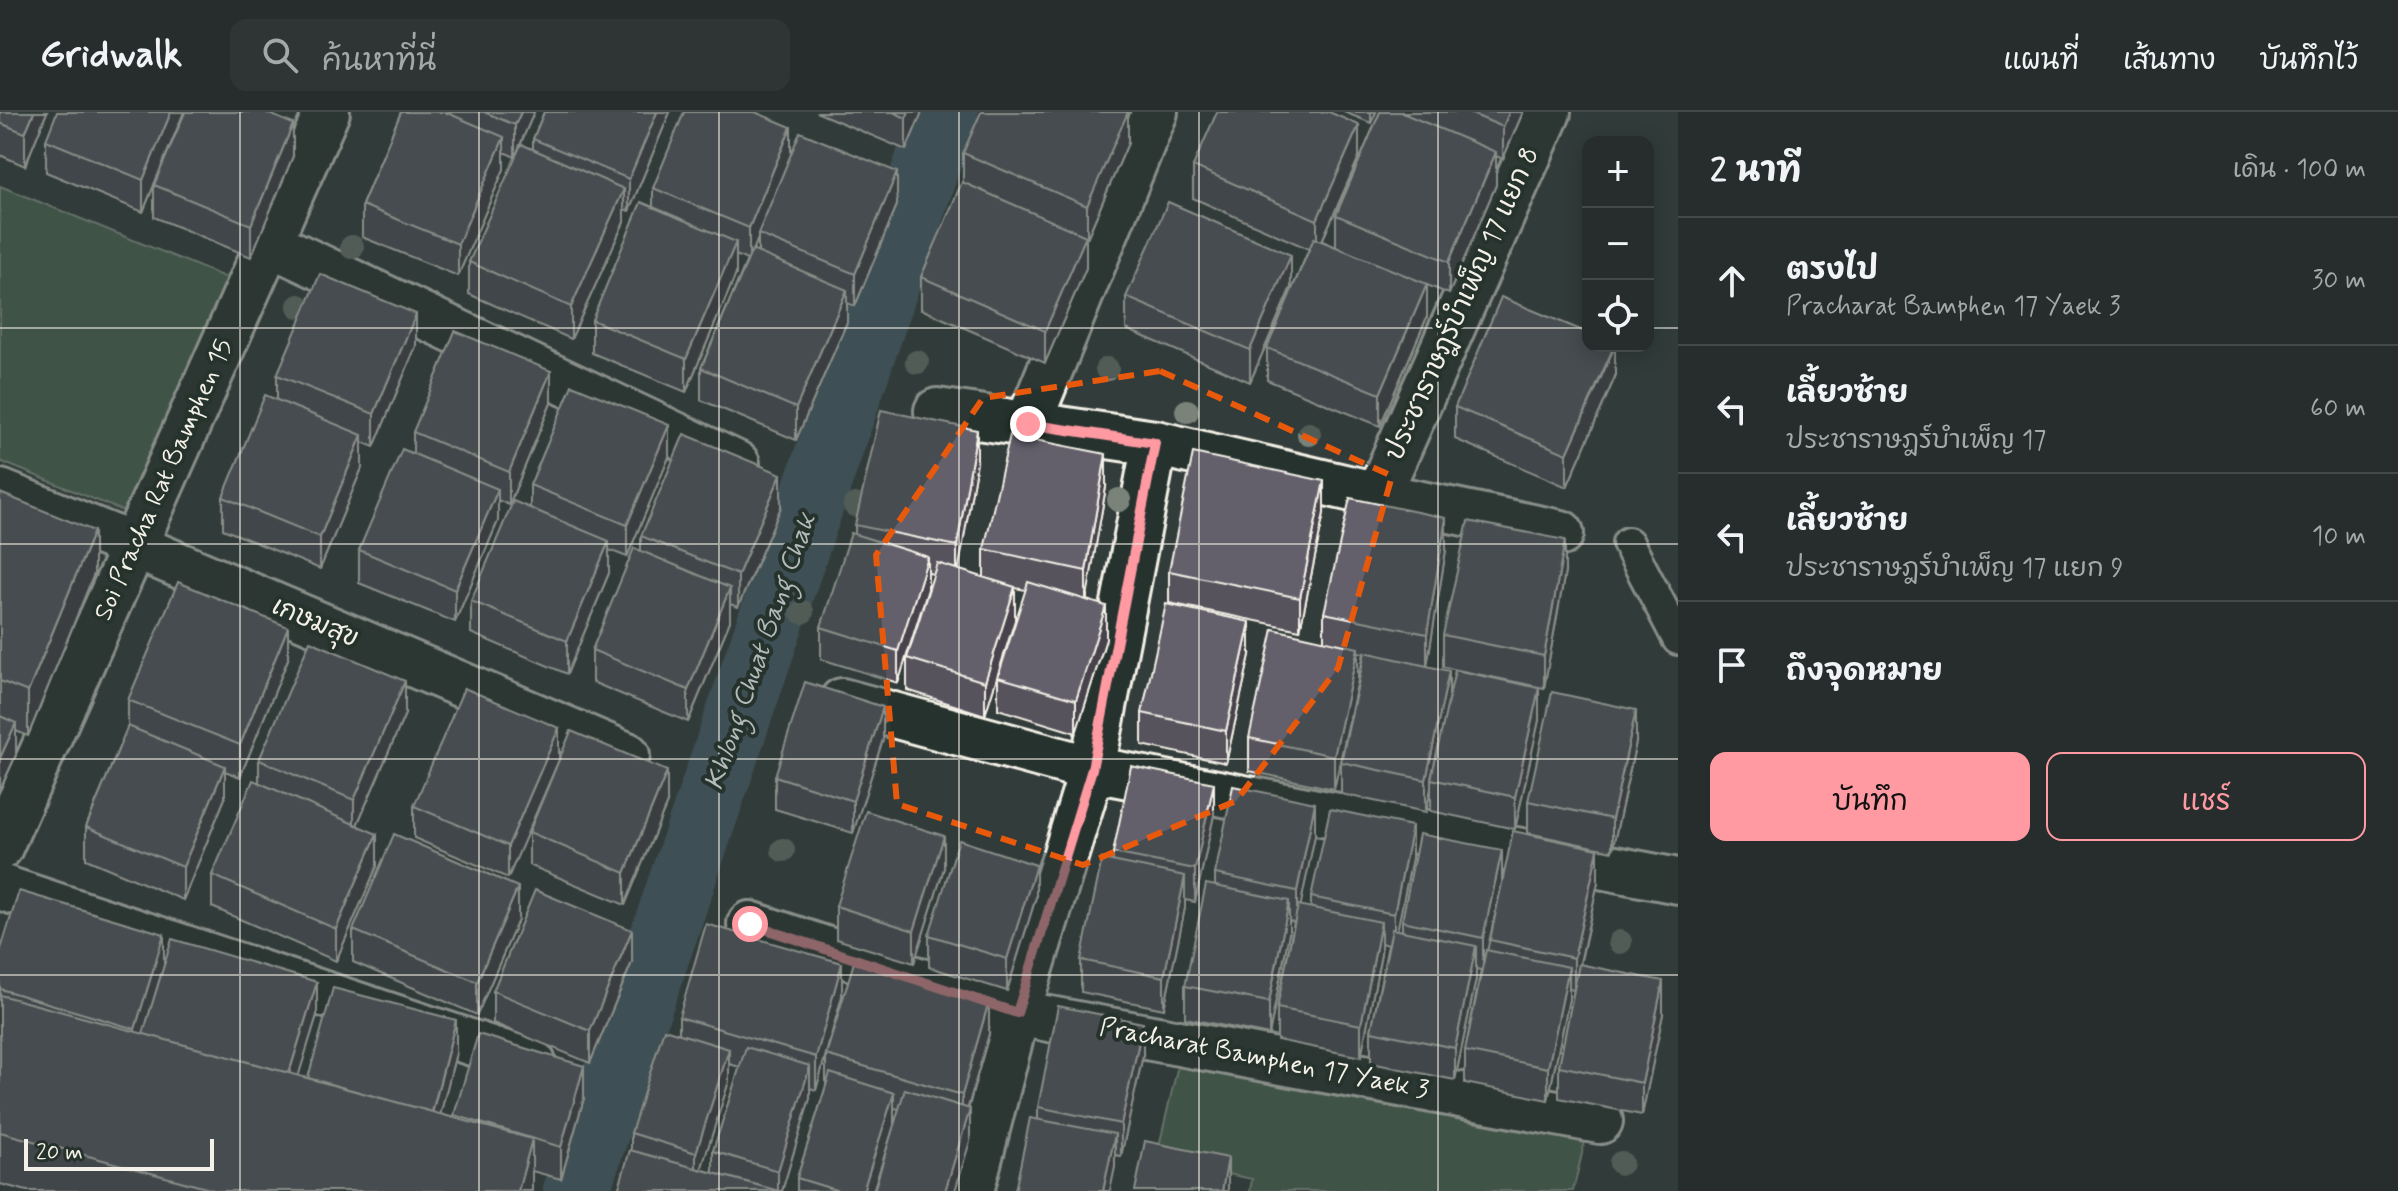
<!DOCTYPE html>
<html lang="th">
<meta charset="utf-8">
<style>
:root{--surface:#262d2c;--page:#2e3534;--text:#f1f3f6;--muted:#a4a8a9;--line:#424948;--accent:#ff9aa2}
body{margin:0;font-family:Mynerve,"Playpen Sans Thai",sans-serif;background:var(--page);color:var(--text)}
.controls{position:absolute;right:24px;top:24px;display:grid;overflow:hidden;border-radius:16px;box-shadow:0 4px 20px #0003}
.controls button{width:72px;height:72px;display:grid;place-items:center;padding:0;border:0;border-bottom:2px solid var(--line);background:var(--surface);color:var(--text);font:40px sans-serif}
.scale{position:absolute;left:24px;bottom:20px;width:190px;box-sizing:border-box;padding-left:8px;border:4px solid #f4f1e8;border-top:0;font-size:22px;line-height:28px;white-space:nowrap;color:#f4f1e8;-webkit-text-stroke:6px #26332d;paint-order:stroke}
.stop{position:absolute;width:24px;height:24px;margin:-18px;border:6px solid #ff9aa2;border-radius:50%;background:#fff}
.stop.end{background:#ff9aa2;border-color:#fff;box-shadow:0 2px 8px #0008}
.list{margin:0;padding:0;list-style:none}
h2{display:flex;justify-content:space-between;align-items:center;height:104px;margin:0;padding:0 32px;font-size:34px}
h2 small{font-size:26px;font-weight:400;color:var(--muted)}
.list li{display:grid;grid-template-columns:52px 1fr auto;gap:24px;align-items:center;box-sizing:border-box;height:128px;padding:0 32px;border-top:2px solid var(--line)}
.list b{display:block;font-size:30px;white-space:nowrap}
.list p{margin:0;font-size:26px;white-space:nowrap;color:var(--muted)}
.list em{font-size:26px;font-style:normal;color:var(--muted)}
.actions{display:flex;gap:16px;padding:24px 32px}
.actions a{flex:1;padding:18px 0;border:2px solid var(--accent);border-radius:16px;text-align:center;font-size:28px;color:var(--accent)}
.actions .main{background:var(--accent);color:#111}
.icon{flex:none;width:44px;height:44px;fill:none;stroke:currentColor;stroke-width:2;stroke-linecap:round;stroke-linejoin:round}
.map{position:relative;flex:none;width:1678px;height:1079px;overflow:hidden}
header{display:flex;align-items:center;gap:48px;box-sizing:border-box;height:112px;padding:0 40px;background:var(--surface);border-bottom:2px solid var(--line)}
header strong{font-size:38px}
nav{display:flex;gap:44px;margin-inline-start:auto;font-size:28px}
.search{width:560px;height:72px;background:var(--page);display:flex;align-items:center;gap:20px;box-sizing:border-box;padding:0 28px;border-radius:16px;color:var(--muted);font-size:30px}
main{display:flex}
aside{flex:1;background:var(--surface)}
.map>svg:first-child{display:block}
</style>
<header>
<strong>Gridwalk</strong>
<div class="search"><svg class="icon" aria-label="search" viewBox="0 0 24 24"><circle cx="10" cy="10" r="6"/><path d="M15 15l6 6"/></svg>ค้นหาที่นี่</div>
<nav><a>แผนที่</a><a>เส้นทาง</a><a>บันทึกไว้</a></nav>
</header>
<main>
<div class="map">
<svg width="1678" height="1079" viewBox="0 0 1678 1079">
<rect width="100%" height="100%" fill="#323c3a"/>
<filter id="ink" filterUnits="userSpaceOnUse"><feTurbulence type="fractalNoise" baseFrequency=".0125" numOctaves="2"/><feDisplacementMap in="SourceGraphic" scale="16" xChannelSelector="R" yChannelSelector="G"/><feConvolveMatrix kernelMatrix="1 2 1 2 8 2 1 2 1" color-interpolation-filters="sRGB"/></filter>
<g filter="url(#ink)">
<g fill="#527059" stroke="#a3b0a0" stroke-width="2">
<polygon points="0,74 232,168 135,404 0,349"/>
<polygon points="1179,949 1585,1029 1573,1079 1250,1079 1252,1067 1156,1047"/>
</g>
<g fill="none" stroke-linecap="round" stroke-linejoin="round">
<polyline stroke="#506874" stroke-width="66" points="576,1079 945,0"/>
<defs>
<polyline id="service" points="1628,431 1678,527"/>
<g id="minor">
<polyline points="269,131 737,352"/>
<polyline points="937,299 1155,331 1378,383 1561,421"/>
<polyline points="1028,312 1155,0"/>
<polyline points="0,380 134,434 627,643"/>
<polyline points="1378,383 1548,0"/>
<polyline points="842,589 1092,657 1678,769"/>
<polyline points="0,735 327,0"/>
<polyline points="0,775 533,951"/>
<polyline points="750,812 1017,901 1600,1009"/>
<polyline points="971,1079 1017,901 1092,657 1155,331"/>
</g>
</defs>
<use href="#service" stroke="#f4f1e8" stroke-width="36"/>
<use href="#minor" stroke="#f4f1e8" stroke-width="50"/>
<use href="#service" stroke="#26332d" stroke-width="30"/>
<use href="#minor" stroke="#26332d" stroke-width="44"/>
</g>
<g fill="#79837a">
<circle cx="352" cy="135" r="12"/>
<circle cx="299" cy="194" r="12"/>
<circle cx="917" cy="250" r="12"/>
<circle cx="1107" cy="257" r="12"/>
<circle cx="1187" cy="299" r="12"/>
<circle cx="1309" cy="322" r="12"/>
<circle cx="1119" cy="388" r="12"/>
<circle cx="855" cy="393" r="12"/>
<circle cx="802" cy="500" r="12"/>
<circle cx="783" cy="738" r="12"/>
<circle cx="1620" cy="830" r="12"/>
<circle cx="1621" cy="1051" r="12"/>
</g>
<g fill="#56535d" stroke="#f4f1e8" stroke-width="2" fill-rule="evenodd">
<polygon points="0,0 47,0 25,54 0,43"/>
<polygon points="184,0 143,100 46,60 46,28"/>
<polygon points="401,0 534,0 515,45 504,40 504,57 458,164 362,125 362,93"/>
<polygon points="544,0 670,0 629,99 624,97 624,110 571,227 469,182 469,150 533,37 533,27"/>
<polygon points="816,0 922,0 906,38"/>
<polygon points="1344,0 1376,0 1371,11"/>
<polygon points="1380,0 1523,0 1503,47 1496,44 1496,73 1449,182 1427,173 1427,205 1380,314 1267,268 1267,236 1309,137 1193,86 1193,54 1359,45 1322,129 1336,135 1336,103"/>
<polygon points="1128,4 1128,31 1087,126 1086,126 1086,156 1045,251 921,197 921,165 963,70 963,41"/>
<path d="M791,43L897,93L855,194L847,191V210L796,328L701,288V256L747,148L736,143V162L686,280L592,241V208L653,95V76ZM758,126V140L753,138Z"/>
<polygon points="293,44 251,145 154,105 154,73"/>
<polygon points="1291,175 1250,270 1126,217 1126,185"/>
<polygon points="416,234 374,335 362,330 362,356 320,457 223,417 223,385 277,288 277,263"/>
<polygon points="1615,265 1567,375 1455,327 1455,295"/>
<polygon points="551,291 509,393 498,388 498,409 455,510 359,471 359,438 413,342 413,320"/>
<polygon points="669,345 627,445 609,438 609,461 567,562 471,521 471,489 530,396 530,373"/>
<polygon points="977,350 958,458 984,466 984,437 1106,375 1086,488 1106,527 1076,621 998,597 998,565 1026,478 1015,476 1015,508 985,603 907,578 907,546 934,462 928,461 928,477 898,571 821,547 821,515 855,422 855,413"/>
<polygon points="0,381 94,462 28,624 16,619 16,643 0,678"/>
<polygon points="781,395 738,495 730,492 730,509 688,610 592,570 592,538 641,439 641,424"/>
<polygon points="1324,401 1300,518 1169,491 1169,459"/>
<polygon points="1446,438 1427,554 1449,581 1539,608 1515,717 1431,699 1431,676 1426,700 1341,682 1341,650 1364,541 1358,540 1358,568 1334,677 1249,659 1249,626 1324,528 1324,501"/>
<polygon points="1565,460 1544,576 1443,555 1443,523"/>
<polygon points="1250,543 1226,651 1142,633 1142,601"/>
<polygon points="288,547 240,665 225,659 225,686 183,788 86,747 86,715 128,614 128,588"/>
<polygon points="405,602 357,713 377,754 336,849 212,795 212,763 259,670 259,648"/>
<polygon points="559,616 508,766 414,726 414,694"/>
<polygon points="883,627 853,721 775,697 775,664"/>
<polygon points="1636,630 1612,739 1528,721 1528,689"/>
<polygon points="667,691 625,793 529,753 529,720"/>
<polygon points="1214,703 1195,790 1185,788 1185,796 1164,897 1081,880 1081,848 1113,749 1113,741"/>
<polygon points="1315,723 1300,794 1311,796 1311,785 1412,746 1397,818 1402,819 1402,809 1502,771 1598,770 1580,853 1663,902 1642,1003 1559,986 1559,954 1574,878 1569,877 1569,887 1548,988 1465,971 1465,939 1481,858 1476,857 1476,867 1455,968 1371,951 1371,919 1388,833 1381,831 1381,842 1361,945 1277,928 1277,896 1294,810 1289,809 1289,821 1269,923 1185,906 1185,874 1215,774 1215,762"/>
<polygon points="944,756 914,851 836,827 836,794"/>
<polygon points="1036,785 1007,879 929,855 929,823"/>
<polygon points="518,808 477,903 353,850 353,818"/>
<polygon points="0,840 164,851 317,903 298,964 308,966 456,941 440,1002 454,1006 454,1003 584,986 561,1067 532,1059 532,1079 27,1079 0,1072"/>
<polygon points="632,850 590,951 493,911 493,879"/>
<path d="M842,884L816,978L810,976V986L782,1079H618L631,1038V1021L679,922V905ZM729,952L740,955L713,1039V1061L701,1057L729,969Z"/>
<path d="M989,922L968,996L970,1029L873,1079H797V1066L826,974V943ZM894,996L899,997L894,1013Z"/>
<polygon points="1143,943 1121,1044 1115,1043 1115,1055 1038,1007 1038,995"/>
</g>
<g fill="#46434c" stroke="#f4f1e8" stroke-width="2">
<polygon points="34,0 47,0 25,54 25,21"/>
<polygon points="171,0 184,0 143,100 143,68"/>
<polygon points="521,0 534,0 515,45 515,13"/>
<polygon points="657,0 670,0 629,99 629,67"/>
<polygon points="909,0 922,0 906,38 906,6"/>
<polygon points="1125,0 1130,0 1128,4 1128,31 1087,126 1087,94"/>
<polygon points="1371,0 1376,0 1371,11"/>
<polygon points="1509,0 1523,0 1503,47 1503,15"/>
<polygon points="293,12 293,44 251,145 251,113"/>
<polygon points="1359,13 1359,45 1317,140 1317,108"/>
<polygon points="791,15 791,47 758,122 758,126 749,149 749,116"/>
<polygon points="504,25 504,57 458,164 458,132"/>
<polygon points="1496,40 1496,73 1449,182 1449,150"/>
<polygon points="897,60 897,93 855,194 855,162"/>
<polygon points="624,77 624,110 571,227 571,195"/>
<polygon points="1086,124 1086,156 1045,251 1045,219"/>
<polygon points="736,130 736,162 686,280 686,247"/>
<polygon points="1291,143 1291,175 1250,270 1250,238"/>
<polygon points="1427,172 1427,205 1380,314 1380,282"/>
<polygon points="847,178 847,210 796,328 796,296"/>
<polygon points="416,202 416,234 374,335 374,302"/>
<polygon points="1615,234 1615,265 1567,375 1567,342"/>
<polygon points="551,259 551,291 509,393 509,360"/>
<polygon points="669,313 669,345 627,445 627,413"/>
<polygon points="977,318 977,350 957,467 957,434"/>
<polygon points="362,323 362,356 320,457 320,425"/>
<polygon points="1106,342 1106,375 1086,491 1086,459"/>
<polygon points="781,362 781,395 738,495 738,463"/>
<polygon points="1324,369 1324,401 1300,518 1300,486"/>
<polygon points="498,377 498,409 455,510 455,478"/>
<polygon points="1446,406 1446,438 1427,554 1427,522"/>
<polygon points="94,419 94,462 28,624 28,580"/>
<polygon points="1565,428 1565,460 1544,576 1544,544"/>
<polygon points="609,429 609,461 567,562 567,529"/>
<polygon points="928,445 928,477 898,571 898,539"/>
<polygon points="1015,475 1015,508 985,603 985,570"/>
<polygon points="730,476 730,509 688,610 688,578"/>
<polygon points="1106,494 1106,527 1076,621 1076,588"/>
<polygon points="1250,510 1250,543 1226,651 1226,619"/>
<polygon points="288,515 288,547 240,665 240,633"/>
<polygon points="1358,536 1358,568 1334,677 1334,644"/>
<polygon points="1449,559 1449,591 1431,667 1431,676 1426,700 1426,668"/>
<polygon points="405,569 405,602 354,720 354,688"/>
<polygon points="1539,576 1539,608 1515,717 1515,685"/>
<polygon points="883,595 883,627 853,721 853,689"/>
<polygon points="1636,598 1636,630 1612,739 1612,707"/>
<polygon points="16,611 16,643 0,678 0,646"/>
<polygon points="559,616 559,648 508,766 508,734"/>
<polygon points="225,654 225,686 183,788 183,755"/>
<polygon points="667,659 667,691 625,793 625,761"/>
<polygon points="1214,671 1214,703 1195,790 1195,757"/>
<polygon points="1315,691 1315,723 1297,811 1297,779"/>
<polygon points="1412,714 1412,746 1394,834 1394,802"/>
<polygon points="377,722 377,754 336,849 336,817"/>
<polygon points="944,724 944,756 914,851 914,819"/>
<polygon points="1598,737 1598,770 1574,878 1574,846"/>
<polygon points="1502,738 1502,771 1483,858 1483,826"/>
<polygon points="1036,753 1036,785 1007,879 1007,847"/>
<polygon points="1185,764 1185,796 1164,897 1164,865"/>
<polygon points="518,775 518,808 477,903 477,870"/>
<polygon points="1289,789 1289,821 1269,923 1269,890"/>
<polygon points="1381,810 1381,842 1361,945 1361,913"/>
<polygon points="632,818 632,850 590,951 590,919"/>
<polygon points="164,822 164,854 135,949 135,917"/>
<polygon points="1476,834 1476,867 1455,968 1455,936"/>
<polygon points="842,851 842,884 816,978 816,945"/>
<polygon points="1569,855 1569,887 1548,988 1548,956"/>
<polygon points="1663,869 1663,902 1642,1003 1642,971"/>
<polygon points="317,870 317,903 288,998 288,965"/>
<polygon points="989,889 989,922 962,1016 962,983"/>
<polygon points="456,908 456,941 432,1035 432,1002"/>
<polygon points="1143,911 1143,943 1121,1044 1121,1012"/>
<polygon points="729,937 729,969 696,1074 696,1041"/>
<polygon points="584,954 584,986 561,1067 561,1035"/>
<polygon points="810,954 810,986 782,1079 778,1079 778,1059"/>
<polygon points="894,981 894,1014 873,1079 863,1079"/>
<polygon points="970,997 970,1029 955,1079 945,1079"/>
<polygon points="1115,1022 1115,1055 1110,1079 1103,1079"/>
<polygon points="532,1027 532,1079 518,1079"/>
<polygon points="1228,1046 1228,1079 1222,1079"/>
</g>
<g fill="#64606c" stroke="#f4f1e8" stroke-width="2">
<polygon points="0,0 34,0 25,21 0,11"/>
<polygon points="57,0 171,0 143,68 46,28"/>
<polygon points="185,0 265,0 293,12 251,113 154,73"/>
<polygon points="401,0 445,0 504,25 458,132 362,93"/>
<polygon points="484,0 521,0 515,13"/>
<polygon points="544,0 657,0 629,67 533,27"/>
<polygon points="684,0 755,0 791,15 749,116 653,76"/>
<polygon points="893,0 909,0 906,6"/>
<polygon points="981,0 1128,0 1087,94 963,41"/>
<polygon points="1217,0 1329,0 1359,13 1317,108 1193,54"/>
<polygon points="1380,0 1400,0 1496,40 1449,150 1336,103"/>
<polygon points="1467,0 1509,0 1503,15"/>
<polygon points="800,20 897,60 855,162 758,122"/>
<polygon points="521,32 624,77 571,195 469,150"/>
<polygon points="962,70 1086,124 1045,219 921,165"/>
<polygon points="641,90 736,130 686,247 592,208"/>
<polygon points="1168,90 1291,143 1250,238 1126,185"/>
<polygon points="1314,126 1427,172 1380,282 1267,236"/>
<polygon points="752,138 847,178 796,296 701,256"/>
<polygon points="320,162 416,202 374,302 277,263"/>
<polygon points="1501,185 1588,221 1588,234 1614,234 1567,342 1455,295"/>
<polygon points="455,219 551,259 509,360 413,320"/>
<polygon points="572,273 669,313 627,413 530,373"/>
<polygon points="265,283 362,323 320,425 223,385"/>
<polygon points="881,298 977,318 957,434 855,413"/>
<polygon points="684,322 781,362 738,463 641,424"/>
<polygon points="1010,323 1106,342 1086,459 984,437"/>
<polygon points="402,337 498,377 455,478 359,438"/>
<polygon points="1193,341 1324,369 1300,486 1169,459"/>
<polygon points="0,381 94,419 28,580 0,569"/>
<polygon points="1350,386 1446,406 1427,522 1324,501"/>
<polygon points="513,389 609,429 567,529 471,489"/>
<polygon points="1468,409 1565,428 1544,544 1443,523"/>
<polygon points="851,421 928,445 898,539 821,515"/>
<polygon points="634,436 730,476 688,578 592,538"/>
<polygon points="937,451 1015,475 985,570 907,546"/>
<polygon points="178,470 288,515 240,633 128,588"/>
<polygon points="1028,470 1106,494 1076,588 998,565"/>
<polygon points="1166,492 1250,510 1226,619 1142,601"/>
<polygon points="1273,517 1358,536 1334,644 1249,626"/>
<polygon points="310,529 405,569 354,688 259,648"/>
<polygon points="1365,540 1449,559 1426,668 1341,650"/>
<polygon points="1455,558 1539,576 1515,685 1431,667"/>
<polygon points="805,570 883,595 853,689 775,664"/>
<polygon points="464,576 559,616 508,734 414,694"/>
<polygon points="1552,580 1636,598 1612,707 1528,689"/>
<polygon points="0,604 16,611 0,646"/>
<polygon points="128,614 225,654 183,755 86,715"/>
<polygon points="571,619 667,659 625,761 529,720"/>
<polygon points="1131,654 1214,671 1195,757 1113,741"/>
<polygon points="253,668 377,722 336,817 212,763"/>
<polygon points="1233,674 1315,691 1297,779 1215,762"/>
<polygon points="1330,697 1412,714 1394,802 1311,785"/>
<polygon points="866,699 944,724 914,819 836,794"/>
<polygon points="1513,719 1598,737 1574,846 1490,828"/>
<polygon points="394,722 518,775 477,870 353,818"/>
<polygon points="1419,722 1502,738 1483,826 1402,809"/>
<polygon points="959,728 1036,753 1007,847 929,823"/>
<polygon points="1102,747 1185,764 1164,865 1081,848"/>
<polygon points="1206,772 1289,789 1269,890 1185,874"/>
<polygon points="535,778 632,818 590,919 493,879"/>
<polygon points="19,779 164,822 135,917 0,877 0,840"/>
<polygon points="1298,793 1381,810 1361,913 1277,896"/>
<polygon points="706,812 842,851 816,945 679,905"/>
<polygon points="1392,817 1476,834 1455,936 1371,919"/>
<polygon points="172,827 317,870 289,961 143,922"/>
<polygon points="1486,838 1569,855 1548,956 1465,939"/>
<polygon points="854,850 989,889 962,983 826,943"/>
<polygon points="1579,852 1663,869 1642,971 1559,954"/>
<polygon points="333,876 456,908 432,1000 308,966"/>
<polygon points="0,883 532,1027 518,1079 217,1079 0,1020"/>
<polygon points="1058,894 1143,911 1121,1012 1038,995"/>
<polygon points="664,917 729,937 696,1041 631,1021"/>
<polygon points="478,922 584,954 561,1035 454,1003"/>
<polygon points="746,935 810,954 778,1059 713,1039"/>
<polygon points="830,961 894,981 863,1079 839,1079 797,1066"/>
<polygon points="905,977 970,997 945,1079 874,1079"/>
<polygon points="1030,1006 1115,1022 1103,1079 1015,1079"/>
<polygon points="1145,1029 1228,1046 1222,1079 1135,1079"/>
<polygon points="630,1038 779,1079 618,1079"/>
</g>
</g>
<g fill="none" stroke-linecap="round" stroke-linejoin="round" filter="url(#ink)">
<polyline stroke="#ff9aa2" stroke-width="10" points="750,812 1017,901 1092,657 1155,331 1028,312"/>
</g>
<path d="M0 0H1678V1079H0ZM1160,259L1392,364L1338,556L1236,689L1083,753L897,692L876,443L983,286Z" fill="#323c3a" fill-opacity=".55" fill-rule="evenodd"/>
<path fill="none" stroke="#e8590c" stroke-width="6" stroke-dasharray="16 10" stroke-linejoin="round" d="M1160,259L1392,364L1338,556L1236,689L1083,753L897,692L876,443L983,286Z"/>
<path fill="none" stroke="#f4f1e8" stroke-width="2" stroke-opacity="0.55" d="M240,0V1079M479,0V1079M719,0V1079M959,0V1079M1199,0V1079M1438,0V1079M0,216H1588M1648,216H1678M0,432H1678M0,647H1678M0,863H1678"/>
<g text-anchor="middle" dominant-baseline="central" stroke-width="8" stroke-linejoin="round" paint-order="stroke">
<g font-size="26" fill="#f4f1e8" stroke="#26332d">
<text transform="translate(1463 192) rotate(-66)">ประชาราษฎร์บำเพ็ญ 17 แยก 8</text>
<text transform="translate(164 368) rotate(-66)">Soi Pracha Rat Bamphen 15</text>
<text transform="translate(315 511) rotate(23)">เกษมสุข</text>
<text transform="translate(1264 947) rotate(11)">Pracharat Bamphen 17 Yaek 3</text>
</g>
<g font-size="28" font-style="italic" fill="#b2baba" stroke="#26332d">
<text transform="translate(761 540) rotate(-71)">Khlong Chuat Bang Chak</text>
</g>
</g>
</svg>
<div class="controls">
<button>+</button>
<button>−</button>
<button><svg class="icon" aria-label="locate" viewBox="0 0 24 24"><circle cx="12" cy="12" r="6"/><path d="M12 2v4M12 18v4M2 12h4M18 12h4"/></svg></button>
</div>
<div class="scale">20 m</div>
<div class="stop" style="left:750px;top:812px"></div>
<div class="stop end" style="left:1028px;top:312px"></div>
</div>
<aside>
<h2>2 นาที<small>เดิน · 100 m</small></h2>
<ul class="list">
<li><svg class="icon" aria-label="ahead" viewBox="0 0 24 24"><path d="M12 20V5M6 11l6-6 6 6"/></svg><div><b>ตรงไป</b><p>Pracharat Bamphen 17 Yaek 3</p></div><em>30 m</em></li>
<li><svg class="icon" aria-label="left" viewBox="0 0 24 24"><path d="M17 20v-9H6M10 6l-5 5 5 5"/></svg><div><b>เลี้ยวซ้าย</b><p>ประชาราษฎร์บำเพ็ญ 17</p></div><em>60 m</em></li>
<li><svg class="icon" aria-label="left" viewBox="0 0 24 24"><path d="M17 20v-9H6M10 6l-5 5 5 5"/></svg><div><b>เลี้ยวซ้าย</b><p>ประชาราษฎร์บำเพ็ญ 17 แยก 9</p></div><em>10 m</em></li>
<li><svg class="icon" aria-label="arrive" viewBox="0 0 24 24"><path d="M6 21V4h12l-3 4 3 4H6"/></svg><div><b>ถึงจุดหมาย</b></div></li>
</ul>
<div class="actions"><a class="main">บันทึก</a><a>แชร์</a></div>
</aside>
</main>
